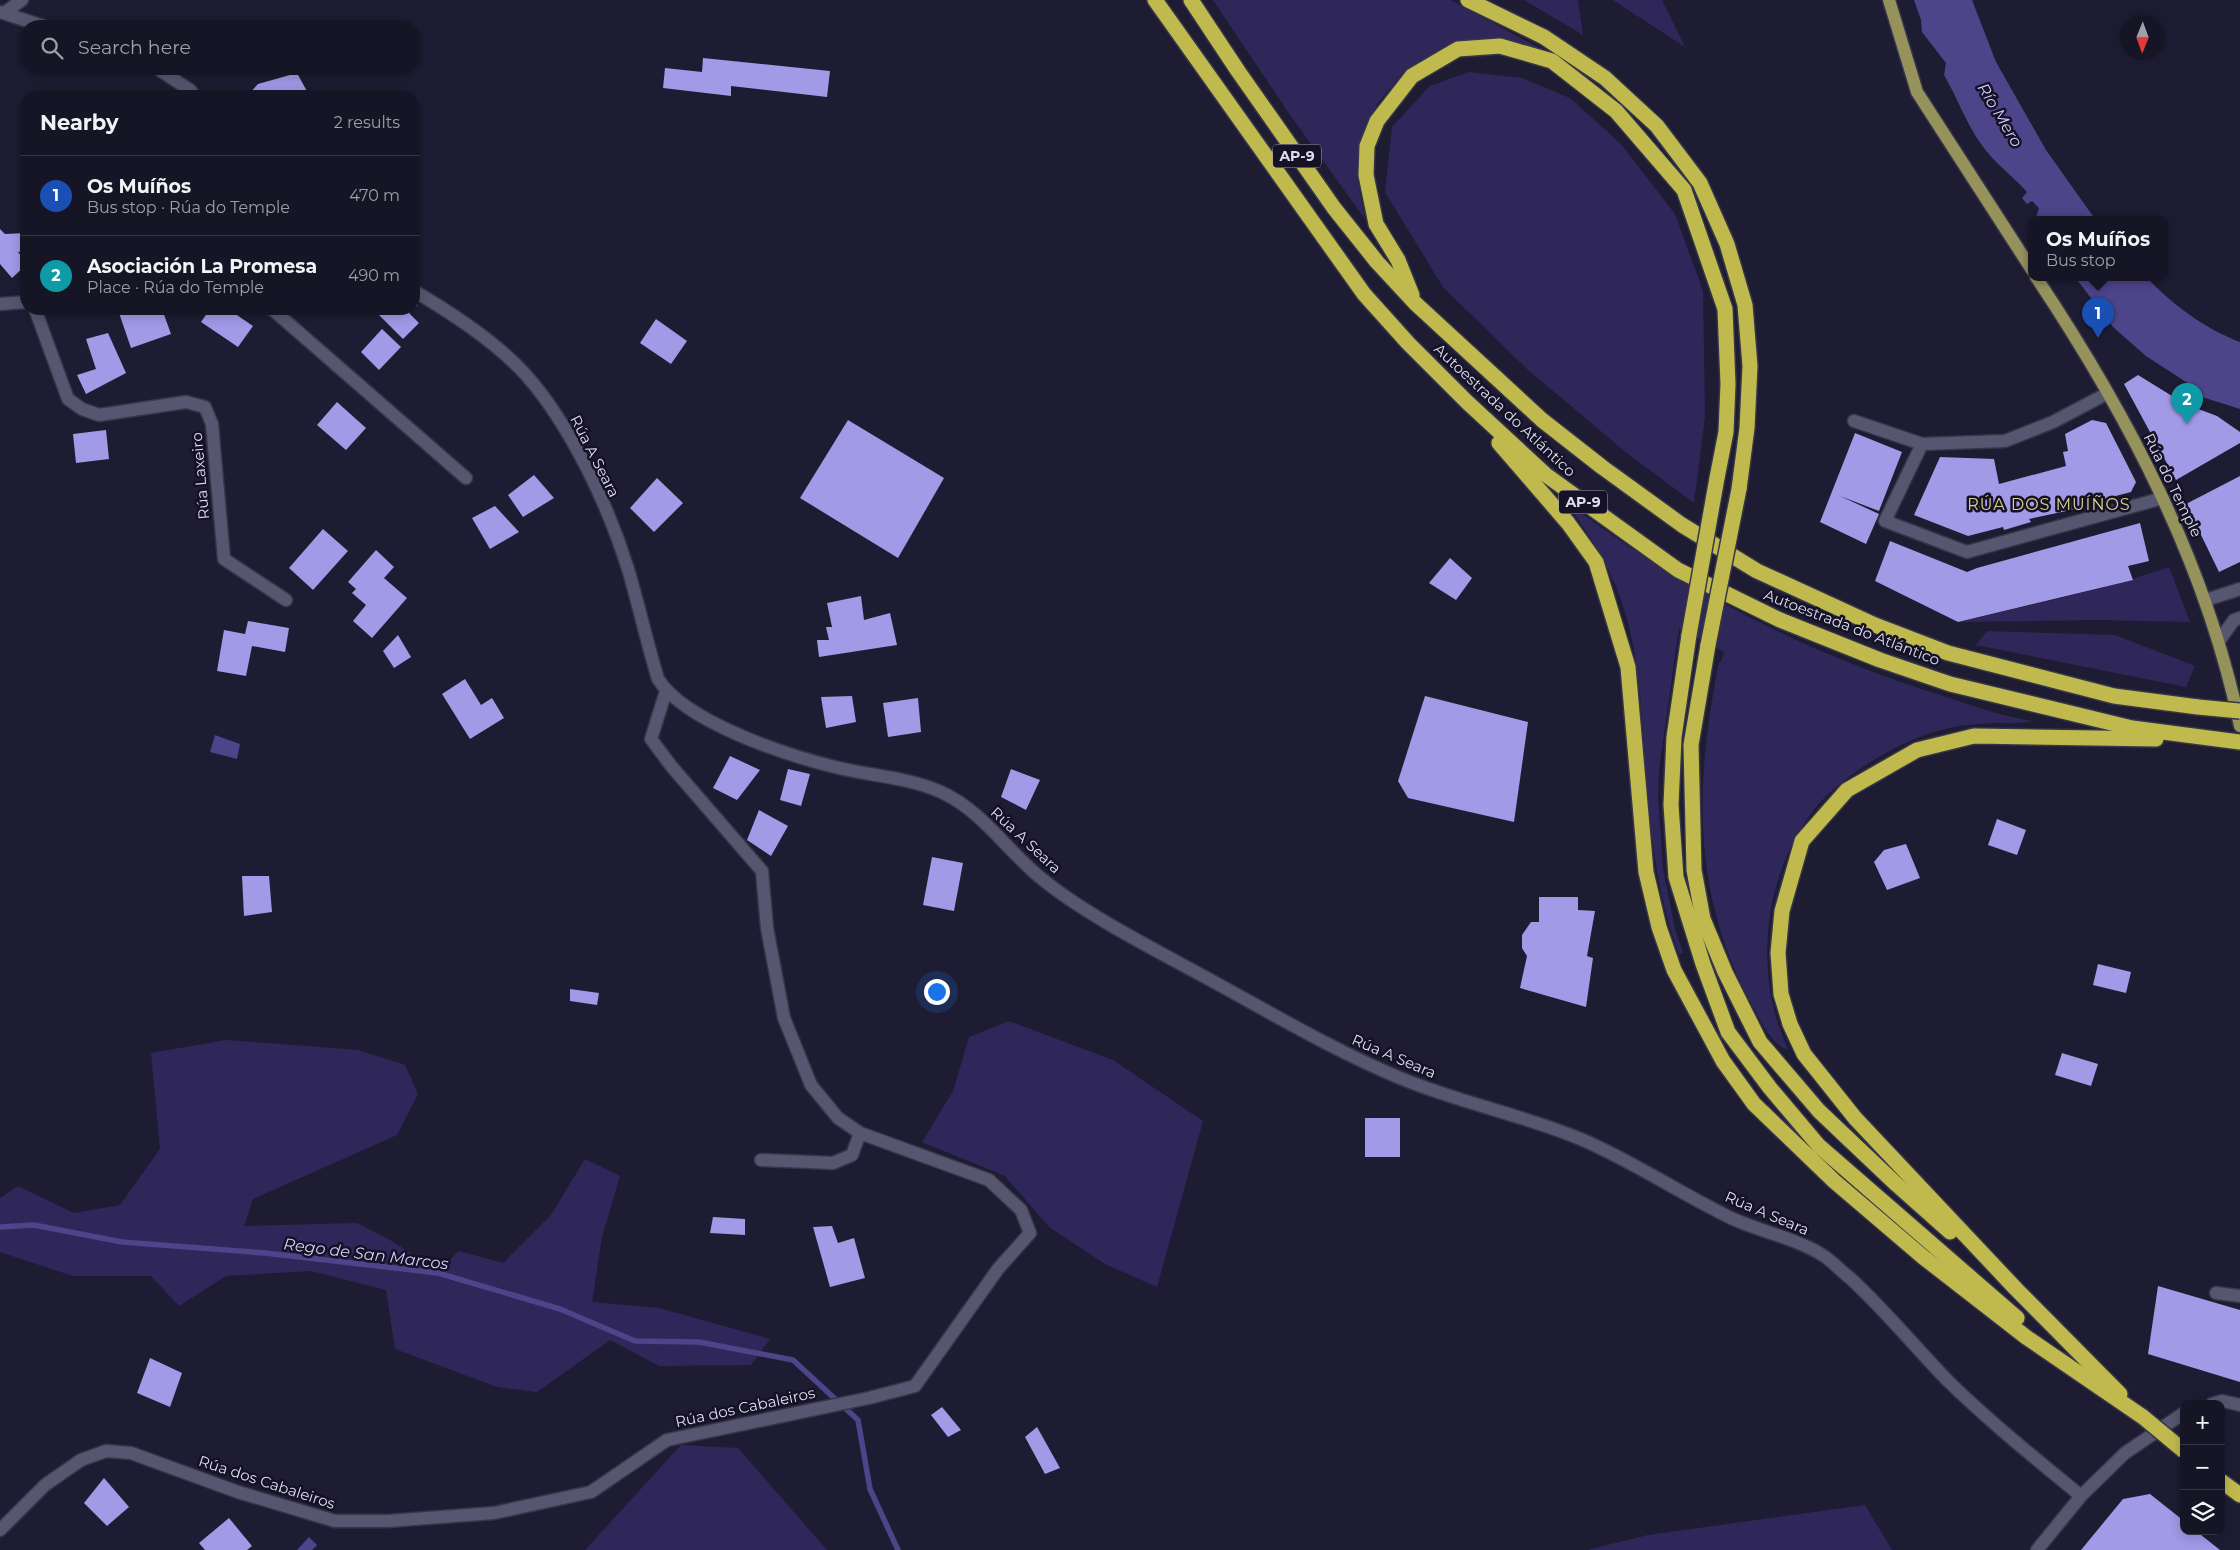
<!DOCTYPE html>
<meta charset="utf-8">
<style>
:root{--surface:#161526;--page:#1f1e2e;--text:#f1f3f6;--muted:#9e9fa7;--line:#353443;--accent:#8c9099}
body{margin:0;font-family:Montserrat,sans-serif;background:var(--page);color:var(--text)}
.controls{position:absolute;right:15px;bottom:15px;display:grid;overflow:hidden;border-radius:10px;box-shadow:0 2px 12px #0003}
.controls button{width:45px;height:45px;display:grid;place-items:center;padding:0;border:0;border-bottom:1px solid var(--line);background:var(--surface);color:var(--text);font:25px sans-serif}
.compass{position:absolute;left:2120px;top:15px;width:45px;height:45px;border-radius:50%;background:var(--surface);box-shadow:0 2px 12px #0003;rotate:181deg}
.you{position:absolute;left:936px;top:991px;width:18px;height:18px;margin:-12px;border:4px solid #fff;border-radius:50%;background:#1a73e8;box-shadow:0 0 0 8px #1a73e833}
.badge{display:grid;place-items:center;width:32px;height:32px;border-radius:50%;background:var(--accent);color:#fff;font-size:16px;font-weight:700}
.pin{position:absolute;translate:-50% -41px;filter:drop-shadow(0 1px 2px #0008)}
.pin::after{content:'';position:absolute;top:26px;width:18px;height:15px;background:inherit;clip-path:polygon(0 0,100% 0,50% 100%)}
.popup{position:absolute;left:2028px;top:216px;width:140px;height:65px;box-sizing:border-box;display:grid;place-content:center;border-radius:10px;background:var(--surface);filter:drop-shadow(0 1px 4px #0005);font-size:16px;white-space:nowrap;color:var(--muted)}
.popup b{font-size:19px;color:var(--text)}
.popup::after{content:'';position:absolute;left:50%;top:100%;margin-left:-10px;border:10px solid transparent;border-top-color:var(--surface)}
.list{margin:0;padding:0;list-style:none}
h2{display:flex;justify-content:space-between;align-items:center;height:65px;margin:0;padding:0 20px;font-size:21px}
h2 small{font-size:16px;font-weight:400;color:var(--muted)}
.list li{display:grid;grid-template-columns:32px 1fr auto;gap:15px;align-items:center;box-sizing:border-box;height:80px;padding:0 20px;border-top:1px solid var(--line)}
.list b{display:block;font-size:19px;white-space:nowrap}
.list p{margin:0;font-size:16px;white-space:nowrap;color:var(--muted)}
.list em{font-size:16px;font-style:normal;color:var(--muted)}
.icon{flex:none;width:28px;height:28px;fill:none;stroke:currentColor;stroke-width:2;stroke-linecap:round;stroke-linejoin:round}
.map{position:relative;flex:none;width:2240px;height:1550px;overflow:hidden}
.search{position:absolute;background:var(--surface);box-shadow:0 2px 12px #0003;left:20px;top:20px;width:400px;height:55px;display:flex;align-items:center;gap:12px;box-sizing:border-box;padding:0 18px;border-radius:20px;color:var(--muted);font-size:19px}
.panel{position:absolute;background:var(--surface);box-shadow:0 2px 12px #0003;left:20px;top:90px;width:400px;height:225px;border-radius:20px}
.map>svg:first-child{display:block}
</style>
<div class="map">
<svg width="2240" height="1550" viewBox="0 0 2240 1550">
<rect width="100%" height="100%" fill="#1e1c32"/>
<g fill="#2f275a">
<polygon points="1213,0 1451,0 1561,60 1533,49 1440,51 1419,62 1402,74 1377,104 1361,143 1358,160 1358,182 1365,219 1288,112"/>
<polygon points="1524,0 1578,0 1583,35"/>
<polygon points="1613,0 1662,0 1685,47"/>
<polygon points="1469,72 1522,78 1570,98 1621,144 1675,214 1703,291 1705,417 1694,503 1628,454 1527,369 1443,287 1385,192 1392,127 1430,86"/>
<path d="M1566,502C1678,586 1804,653 1937,694C1968,704 2000,716 2032,721C2022,724 2009,723 1998,723C1977,724 1955,725 1934,732C1894,744 1834,780 1810,815C1773,867 1760,933 1771,996C1774,1014 1781,1032 1788,1050C1771,1045 1759,1018 1751,1003C1691,892 1695,782 1719,662H1721L1724,652L1679,628L1659,770L1658,798L1663,869L1675,929L1683,953L1679,954C1654,887 1649,817 1644,746C1641,703 1638,658 1626,615C1614,573 1592,538 1566,502Z"/>
<path d="M2169,567L2190,622L2098,620L1958,622C2029,605 2101,591 2169,567Z"/>
<polygon points="1987,631 2115,635 2195,666 2186,687 1976,645"/>
<polygon points="1009,1021 1113,1060 1203,1121 1157,1287 1105,1264 1049,1227 1005,1176 922,1142 953,1091 969,1037"/>
<polygon points="226,1040 358,1050 405,1065 418,1094 397,1135 253,1199 244,1226 357,1223 390,1240 439,1271 459,1251 503,1263 551,1215 585,1159 620,1176 602,1237 592,1302 659,1308 770,1339 751,1365 659,1366 610,1340 537,1392 497,1387 395,1349 386,1290 311,1271 226,1276 179,1306 151,1276 73,1276 0,1252 0,1198 18,1186 74,1213 120,1205 160,1149 151,1053"/>
<polygon points="681,1445 738,1448 827,1550 585,1550"/>
<polygon points="1865,1505 1892,1550 1587,1550 1648,1535"/>
</g>
<g fill="#4e448a">
<path d="M1914,0H1972L1996,62L2046,150L2095,219H2037L2036,217L2039,208L2032,201L2027,204L2022,198L2027,192C2011,174 1995,164 1981,144C1966,123 1957,97 1944,75L1946,63L1922,32L1921,20Z"/>
<path d="M2075,277H2146C2172,304 2205,329 2240,342V409L2202,397L2186,382L2146,356L2113,327Z"/>
<polygon points="215,735 240,744 237,759 210,752"/>
<polygon points="309,1537 317,1545 312,1550 297,1550"/>
</g>
<g fill="none" stroke-linecap="round" stroke-linejoin="round">
<polyline stroke="#4e448a" stroke-width="5.5" points="0,1227 34,1225 122,1242 265,1253 438,1273 560,1309 635,1341 699,1342 793,1360 858,1420 870,1489 898,1550"/>
</g>
<g fill="#a09ae7">
<polygon points="703,58 830,71 827,97 731,86 731,96 663,88 665,68 702,72"/>
<polygon points="297,73 309,95 247,96 258,84"/>
<polygon points="0,229 5,234 26,233 26,251 18,252 26,261 26,265 12,278 0,264"/>
<polygon points="414,301 418,305 409,313 419,323 403,339 376,312 380,309 414,309"/>
<polygon points="130,309 162,309 171,334 131,348 119,313"/>
<polygon points="210,309 228,309 253,326 238,347 201,322"/>
<polygon points="656,319 687,341 671,364 640,343"/>
<polygon points="382,329 401,347 379,370 361,352"/>
<polygon points="108,333 126,373 86,394 77,375 96,369 86,339"/>
<polygon points="2138,375 2185,404 2217,416 2240,432 2240,443 2176,480 2124,384"/>
<polygon points="337,402 366,428 346,450 317,425"/>
<polygon points="848,420 944,478 898,558 800,498"/>
<polygon points="2092,420 2106,423 2136,482 2131,492 2077,506 2076,509 2029,519 2031,522 2004,530 2003,527 1968,536 1914,515 1940,457 1994,459 1999,484 2066,466 2063,452 2068,451 2065,434"/>
<polygon points="106,430 109,459 76,463 73,434"/>
<polygon points="1855,433 1902,452 1879,511 1840,496 1879,514 1866,544 1820,522"/>
<polygon points="534,475 554,498 523,517 508,495"/>
<polygon points="2240,476 2240,562 2219,572 2186,504"/>
<polygon points="657,478 683,503 654,532 630,508"/>
<polygon points="495,506 519,532 490,549 472,518"/>
<polygon points="2140,523 2149,561 2128,566 2133,580 1958,622 1875,581 1890,541 1967,572 1977,568"/>
<polygon points="323,529 348,551 313,590 289,568"/>
<polygon points="376,550 394,567 384,578 407,598 372,638 353,621 366,605 352,593 356,589 348,582"/>
<polygon points="1450,558 1472,578 1456,600 1429,583"/>
<polygon points="861,596 864,620 890,613 897,645 819,657 817,640 829,640 826,627 832,627 827,603"/>
<polygon points="248,621 289,628 285,652 252,646 246,676 217,671 224,630 245,634"/>
<polygon points="398,635 411,657 394,668 383,651"/>
<polygon points="465,679 481,705 492,698 504,718 470,739 442,694"/>
<polygon points="852,696 856,722 826,728 821,697"/>
<polygon points="1425,696 1528,722 1514,822 1408,798 1398,781"/>
<polygon points="918,698 921,732 888,737 883,703"/>
<polygon points="730,756 760,770 737,800 713,788"/>
<polygon points="788,769 810,774 801,806 780,800"/>
<polygon points="1011,769 1040,780 1026,810 1001,797"/>
<polygon points="759,810 788,826 771,856 747,840"/>
<polygon points="1997,819 2026,830 2017,855 1988,845"/>
<polygon points="1906,844 1920,878 1887,890 1874,862 1884,850"/>
<polygon points="932,857 963,863 954,911 923,905"/>
<polygon points="242,876 269,876 272,912 244,916"/>
<polygon points="1539,897 1578,897 1578,910 1595,911 1587,956 1593,958 1586,1007 1520,988 1527,956 1522,948 1522,935 1531,922 1539,922"/>
<polygon points="2098,964 2131,972 2126,993 2093,985"/>
<polygon points="570,989 599,993 597,1005 570,1001"/>
<polygon points="2062,1053 2098,1064 2091,1086 2055,1075"/>
<rect x="1365" y="1118" width="35" height="39"/>
<polygon points="713,1217 745,1219 745,1235 710,1233"/>
<polygon points="832,1226 838,1243 854,1238 865,1278 830,1287 813,1227"/>
<polygon points="2158,1286 2240,1310 2240,1382 2148,1354"/>
<polygon points="150,1358 182,1373 170,1407 137,1393"/>
<polygon points="942,1407 961,1430 948,1437 931,1415"/>
<polygon points="1037,1427 1060,1468 1045,1474 1025,1437"/>
<polygon points="104,1478 129,1507 107,1526 84,1503"/>
<polygon points="2150,1494 2184,1521 2184,1531 2196,1531 2220,1550 2081,1550 2123,1499"/>
<polygon points="229,1518 252,1546 247,1550 205,1550 199,1543"/>
</g>
<g fill="none" stroke-linecap="round" stroke-linejoin="round">
<defs>
<g id="minor">
<polyline points="0,12 43,26"/>
<polyline points="4,13 22,0"/>
<polyline points="158,69 190,90 195,96"/>
<path d="M414,291C450,312 498,344 526,375C571,426 608,505 628,569C639,606 647,643 658,679C685,722 786,755 835,767C870,776 908,777 941,792C983,811 1007,851 1042,879C1084,913 1144,944 1192,970C1261,1007 1328,1048 1400,1078C1460,1103 1524,1115 1583,1140C1634,1162 1681,1194 1731,1218C1761,1232 1796,1238 1824,1256C1833,1262 1841,1271 1850,1278C1885,1310 1915,1347 1948,1381C1990,1422 2036,1459 2081,1496"/>
<polyline points="0,304 26,302"/>
<polyline points="35,309 68,399 82,409 99,415 186,402 205,407 212,424 224,559 286,600"/>
<polyline points="272,309 466,478"/>
<polyline points="2108,393 2053,422 2005,441 1922,444 1885,521 1967,552 2163,498"/>
<polyline points="1854,421 1922,444"/>
<polyline points="2206,600 2240,589"/>
<polyline points="2219,641 2234,620 2240,618"/>
<polyline points="761,1160 833,1163 852,1155 860,1133"/>
<polyline points="2216,1293 2240,1296"/>
<polyline points="2212,1404 2222,1401 2240,1405"/>
<polyline points="0,1530 45,1485 81,1460 106,1451 131,1453 238,1492 335,1521 388,1521 494,1513 591,1492 667,1440 869,1398 915,1386 998,1269 1030,1233 1021,1210 989,1180 860,1133 838,1118 811,1085 784,1018 767,928 762,871 672,767 651,739 666,691"/>
<polyline points="2037,1550 2081,1496 2125,1453 2184,1413"/>
</g>
<g id="major">
<polyline points="1889,0 1917,92 2032,270"/>
<path d="M2036,277C2128,415 2206,563 2240,726"/>
</g>
<g id="highway">
<polyline points="1155,0 1364,294 1408,343 1467,402 1546,475 1678,570 1780,620 1880,660 1950,684 2132,728 2240,742"/>
<polyline points="1191,0 1238,71 1334,208 1377,262 1415,303 1542,420 1602,467 1682,525 1757,571 1875,625 1948,653 2114,696 2198,707"/>
<polyline points="1468,0 1544,37 1605,78 1657,126 1700,183 1727,244 1745,305 1750,366 1747,428 1739,489"/>
<polyline points="1412,295 1398,260 1376,224 1366,175 1367,146 1377,121 1412,76 1458,49 1500,46 1552,61 1616,111 1684,190 1725,309 1728,384 1726,432 1717,478"/>
<polyline points="1499,443 1568,523 1596,562 1628,667 1646,872 1659,927 1674,970 1723,1061 1754,1104 1834,1181 1923,1257 2026,1337 2143,1417"/>
<polyline points="1689,635 1674,737 1671,805 1676,877 1703,964 1728,1032 1770,1088 1819,1146 2017,1318"/>
<polyline points="1708,645 1691,745 1694,870 1703,919 1725,972 1760,1042 1819,1111 1896,1184 1950,1232"/>
<polyline points="2120,1394 2016,1289 1855,1118 1804,1054 1790,1024 1781,994 1778,953 1782,911 1802,841 1847,790 1917,750 1974,736 2156,739"/>
<polyline points="2221,1481 2240,1495"/>
</g>
</defs>
<use href="#minor" stroke="#373648" stroke-width="15"/>
<use href="#major" stroke="#373648" stroke-width="15"/>
<use href="#highway" stroke="#373648" stroke-width="18"/>
<use href="#minor" stroke="#575670" stroke-width="12"/>
<use href="#major" stroke="#96925c" stroke-width="12"/>
<use href="#highway" stroke="#c0ba4e" stroke-width="15"/>
<defs>
<g id="highway-bridge">
<polyline points="1689,635 1717,478"/>
<polyline points="1708,645 1739,489"/>
<polyline points="2198,707 2240,711"/>
<polyline points="2143,1417 2184,1451"/>
</g>
</defs>
<use href="#highway-bridge" stroke="#373648" stroke-width="18" stroke-linecap="butt"/>
<use href="#highway-bridge" stroke="#c0ba4e" stroke-width="15"/>
</g>
<g text-anchor="middle" dominant-baseline="central" stroke-width="5" stroke-linejoin="round" paint-order="stroke">
<g fill="#151227" stroke="#a2a1b2" stroke-width="1">
<rect x="1273" y="144.5" width="48" height="23" rx="4"/>
<rect x="1559" y="490.5" width="48" height="23" rx="4"/>
</g>
<g font-size="14" font-weight="bold" fill="#dedeed">
<text x="1297" y="156">AP-9</text>
<text x="1583" y="502">AP-9</text>
</g>
<g font-size="15" fill="#dedeed" stroke="#151227">
<text transform="translate(1505 410) rotate(43)">Autoestrada do Atlántico</text>
<text transform="translate(595 456) rotate(63)">Rúa A Seara</text>
<text transform="translate(200 476) rotate(-95)">Rúa Laxeiro</text>
<text transform="translate(2173 485) rotate(64)">Rúa do Temple</text>
<text transform="translate(1852 627) rotate(21)">Autoestrada do Atlántico</text>
<text transform="translate(1026 840) rotate(43)">Rúa A Seara</text>
<text transform="translate(1394 1056) rotate(23)">Rúa A Seara</text>
<text transform="translate(1767 1213) rotate(23)">Rúa A Seara</text>
<text transform="translate(745 1407) rotate(-12)">Rúa dos Cabaleiros</text>
<text transform="translate(267 1482) rotate(18)">Rúa dos Cabaleiros</text>
</g>
<g font-size="16" font-style="italic" fill="#d2d0f9" stroke="#151227">
<text transform="translate(2000 115) rotate(59)">Río Mero</text>
<text transform="translate(366 1254) rotate(7)">Rego de San Marcos</text>
</g>
<g font-size="16" letter-spacing="1" fill="#d9d587" stroke="#151227">
<text x="2049" y="504">RÚA DOS MUÍÑOS</text>
</g>
</g>
</svg>
<div class="controls">
<button>+</button>
<button>−</button>
<button><svg class="icon" aria-label="layers" viewBox="0 0 24 24"><path d="M12 4l9 5-9 5-9-5zM3 14l9 5 9-5"/></svg></button>
</div>
<svg class="compass" viewBox="-18 -18 36 36"><path d="M0-13l5 13h-10z" fill="#e53935"/><path d="M0 13l5-13h-10z" fill="#9e9fa7"/></svg>
<div class="you"></div>
<div class="pin badge" style="left:2098px;top:338px;background:#1a4fb4">1</div>
<div class="popup"><b>Os Muíños</b>Bus stop</div>
<div class="pin badge" style="left:2187px;top:424px;background:#0f9aa8">2</div>
<div class="search"><svg class="icon" aria-label="search" viewBox="0 0 24 24"><circle cx="10" cy="10" r="6"/><path d="M15 15l6 6"/></svg>Search here</div>
<section class="panel">
<h2>Nearby<small>2 results</small></h2>
<ul class="list">
<li><span class="badge" style="background:#1a4fb4">1</span><div><b>Os Muíños</b><p>Bus stop · Rúa do Temple</p></div><em>470 m</em></li>
<li><span class="badge" style="background:#0f9aa8">2</span><div><b>Asociación La Promesa</b><p>Place · Rúa do Temple</p></div><em>490 m</em></li>
</ul>
</section>
</div>
